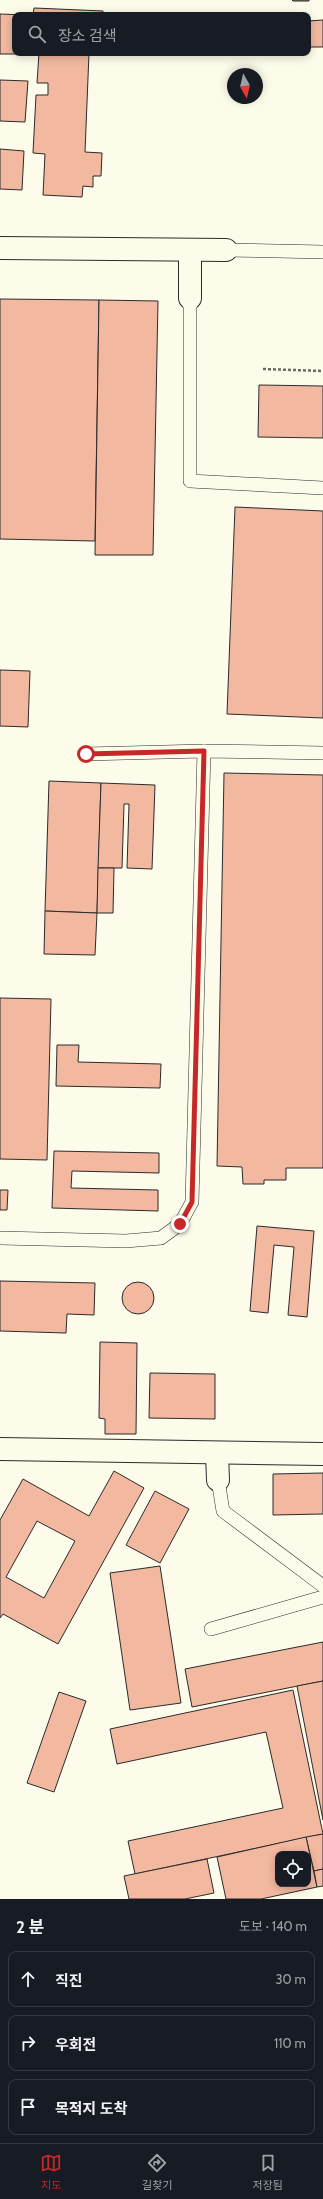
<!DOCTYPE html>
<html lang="ko">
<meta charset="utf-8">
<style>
:root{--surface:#171b24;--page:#242831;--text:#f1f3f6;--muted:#9ea1a6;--line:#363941;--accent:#c62828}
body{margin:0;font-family:Cabin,"Noto Sans KR",sans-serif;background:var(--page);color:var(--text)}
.controls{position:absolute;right:12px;bottom:12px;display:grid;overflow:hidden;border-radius:8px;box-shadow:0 2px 10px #0003}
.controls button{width:36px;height:36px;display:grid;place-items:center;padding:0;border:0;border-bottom:1px solid var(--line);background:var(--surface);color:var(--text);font:20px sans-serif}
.compass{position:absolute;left:227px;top:68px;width:36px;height:36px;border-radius:50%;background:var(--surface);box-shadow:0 2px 10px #0003;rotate:172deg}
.stop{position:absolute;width:12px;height:12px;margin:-9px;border:3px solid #c62828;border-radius:50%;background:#fff}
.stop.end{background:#c62828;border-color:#fff;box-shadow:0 1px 4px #0008}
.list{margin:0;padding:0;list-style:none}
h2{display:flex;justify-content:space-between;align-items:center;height:52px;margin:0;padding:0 16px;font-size:17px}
h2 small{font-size:13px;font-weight:400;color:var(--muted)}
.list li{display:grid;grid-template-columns:26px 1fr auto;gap:12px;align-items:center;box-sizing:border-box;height:56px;margin:0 8px 8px;padding:0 8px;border:1px solid var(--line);border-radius:8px}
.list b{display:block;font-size:15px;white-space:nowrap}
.list em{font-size:13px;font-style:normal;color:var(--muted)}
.icon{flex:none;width:22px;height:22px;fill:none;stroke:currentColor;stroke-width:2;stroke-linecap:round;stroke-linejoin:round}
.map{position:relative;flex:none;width:323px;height:1899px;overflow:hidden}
.search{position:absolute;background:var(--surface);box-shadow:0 2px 10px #0003;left:12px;right:12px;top:12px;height:44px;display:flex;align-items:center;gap:10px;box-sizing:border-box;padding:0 14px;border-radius:8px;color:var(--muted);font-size:15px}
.sheet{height:244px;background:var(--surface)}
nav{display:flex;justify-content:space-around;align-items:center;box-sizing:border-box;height:56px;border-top:1px solid var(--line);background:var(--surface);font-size:11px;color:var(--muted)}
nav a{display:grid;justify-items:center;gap:2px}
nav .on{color:var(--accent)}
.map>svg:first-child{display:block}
</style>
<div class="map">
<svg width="323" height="1899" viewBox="0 0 323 1899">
<rect width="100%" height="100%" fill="#fdfbea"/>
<g fill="#f2b8a0" stroke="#2b2b2b" fill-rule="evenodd">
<polygon points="292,0 309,0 309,1 293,1"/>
<polygon points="34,8 103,11 103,15 33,15"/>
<polygon points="0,14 26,15 15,15 15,53 25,54 0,54"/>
<polygon points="323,20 323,47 308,47 308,21"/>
<polygon points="39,53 89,53 85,152 102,153 101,176 93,176 93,187 83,186 82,197 43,195 45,154 33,153 36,95 48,95 48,83 37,83"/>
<polygon points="0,80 28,81 25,122 0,121"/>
<polygon points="0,149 24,151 22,190 0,189"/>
<polygon points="0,299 99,300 95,541 0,539"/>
<polygon points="99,300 158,301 153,555 95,555"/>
<polygon points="259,385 323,386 323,438 258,437"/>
<polygon points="235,507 323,511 323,718 227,714"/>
<polygon points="0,670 30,671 28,727 0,726"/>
<polygon points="224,773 323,775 323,1168 286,1168 286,1180 264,1180 264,1184 243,1184 242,1167 217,1166"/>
<polygon points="49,781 101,783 97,913 45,911"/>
<polygon points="101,783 155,785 152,869 127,868 129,804 124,804 122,868 98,868"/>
<polygon points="98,868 114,868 113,913 97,913"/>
<polygon points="45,911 97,913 95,955 44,954"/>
<polygon points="0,998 51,999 47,1160 0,1159"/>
<polygon points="57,1045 79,1045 78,1062 161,1064 160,1088 56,1086"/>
<polygon points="54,1151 159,1153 159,1173 72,1171 71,1188 158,1190 158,1211 52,1208"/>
<polygon points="0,1190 8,1190 7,1210 0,1210"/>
<polygon points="257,1226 314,1231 307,1317 288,1315 294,1247 274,1245 268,1313 250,1311"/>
<polygon points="0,1281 95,1283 94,1315 67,1314 66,1333 0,1331"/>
<circle cx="138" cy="1298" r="16"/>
<polygon points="100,1342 137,1343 136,1434 105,1434 105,1419 99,1418"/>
<polygon points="150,1373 215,1374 215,1419 149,1418"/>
<path d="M114,1471L144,1488L58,1644L3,1614L0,1618V1520L23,1479L89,1516ZM37,1521L75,1541L44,1598L6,1577Z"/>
<polygon points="323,1473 323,1514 273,1515 273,1474"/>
<polygon points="155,1491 189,1509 160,1563 126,1545"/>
<polygon points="160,1566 181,1703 130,1710 110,1573"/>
<polygon points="323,1642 323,1681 192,1707 185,1669"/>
<polygon points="323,1681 323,1820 297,1686"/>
<polygon points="293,1690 323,1834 135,1874 128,1841 283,1808 266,1732 117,1764 110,1729"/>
<polygon points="59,1692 86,1701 54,1792 27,1783"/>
<polygon points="323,1834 323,1869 314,1871 306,1837"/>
<path d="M306,1837L317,1887L261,1899H226L217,1857ZM278,1854H308V1884H278Z"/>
<polygon points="207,1859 214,1893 185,1899 129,1899 124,1876"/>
<polygon points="323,1869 323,1886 317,1887 314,1871"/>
</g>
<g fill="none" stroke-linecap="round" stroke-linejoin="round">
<defs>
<g id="lane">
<polyline points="226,250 323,252"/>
<polyline points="190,298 190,481 323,488"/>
<polyline points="86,754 204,751 323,753"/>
<polyline points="0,1238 126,1241 161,1238 180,1224 192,1202 204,751"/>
<polyline points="218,1480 223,1511 323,1586"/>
<polyline points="211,1629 323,1597"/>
</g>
<g id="street">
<polyline points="0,248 226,250"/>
<polyline points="190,298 190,250"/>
<polyline points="0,1449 323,1454"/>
<polyline points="217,1453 218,1480"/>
</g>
</defs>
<use href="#lane" stroke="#2b2b2b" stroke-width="14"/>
<use href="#street" stroke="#2b2b2b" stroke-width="24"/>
<polyline stroke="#6a6964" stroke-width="2.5" stroke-dasharray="3 2" stroke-linecap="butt" points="263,369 323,371"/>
<use href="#lane" stroke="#fdfbea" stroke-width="13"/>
<use href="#street" stroke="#fdfbea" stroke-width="22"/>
</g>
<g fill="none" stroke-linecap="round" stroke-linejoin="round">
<polyline stroke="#c62828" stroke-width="5" points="86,754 204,751 192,1202 180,1224"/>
</g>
</svg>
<div class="controls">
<button><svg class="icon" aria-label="locate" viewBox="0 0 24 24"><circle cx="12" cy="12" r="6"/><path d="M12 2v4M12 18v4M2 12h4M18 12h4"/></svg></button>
</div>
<svg class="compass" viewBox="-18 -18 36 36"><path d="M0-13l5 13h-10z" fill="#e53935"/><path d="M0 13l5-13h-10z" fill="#9ea1a6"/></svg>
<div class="stop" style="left:86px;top:754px"></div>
<div class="stop end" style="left:180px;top:1224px"></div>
<div class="search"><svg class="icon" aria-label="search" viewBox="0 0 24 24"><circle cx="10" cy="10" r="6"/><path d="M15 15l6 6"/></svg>장소 검색</div>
</div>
<section class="sheet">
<h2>2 분<small>도보 · 140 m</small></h2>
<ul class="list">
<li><svg class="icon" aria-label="ahead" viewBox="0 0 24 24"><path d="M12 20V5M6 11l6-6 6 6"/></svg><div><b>직진</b></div><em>30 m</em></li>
<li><svg class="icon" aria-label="right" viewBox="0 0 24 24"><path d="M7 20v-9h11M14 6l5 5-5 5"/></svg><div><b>우회전</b></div><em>110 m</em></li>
<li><svg class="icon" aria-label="arrive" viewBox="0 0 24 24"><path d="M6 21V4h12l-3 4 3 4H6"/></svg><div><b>목적지 도착</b></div></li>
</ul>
</section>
<nav>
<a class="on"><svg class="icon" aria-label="map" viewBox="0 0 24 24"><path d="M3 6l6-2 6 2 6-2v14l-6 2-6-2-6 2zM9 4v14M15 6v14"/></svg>지도</a>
<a><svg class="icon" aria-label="directions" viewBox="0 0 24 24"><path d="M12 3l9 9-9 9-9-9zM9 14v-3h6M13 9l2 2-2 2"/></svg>길찾기</a>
<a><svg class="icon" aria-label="saved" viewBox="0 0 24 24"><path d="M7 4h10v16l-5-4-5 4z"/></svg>저장됨</a>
</nav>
